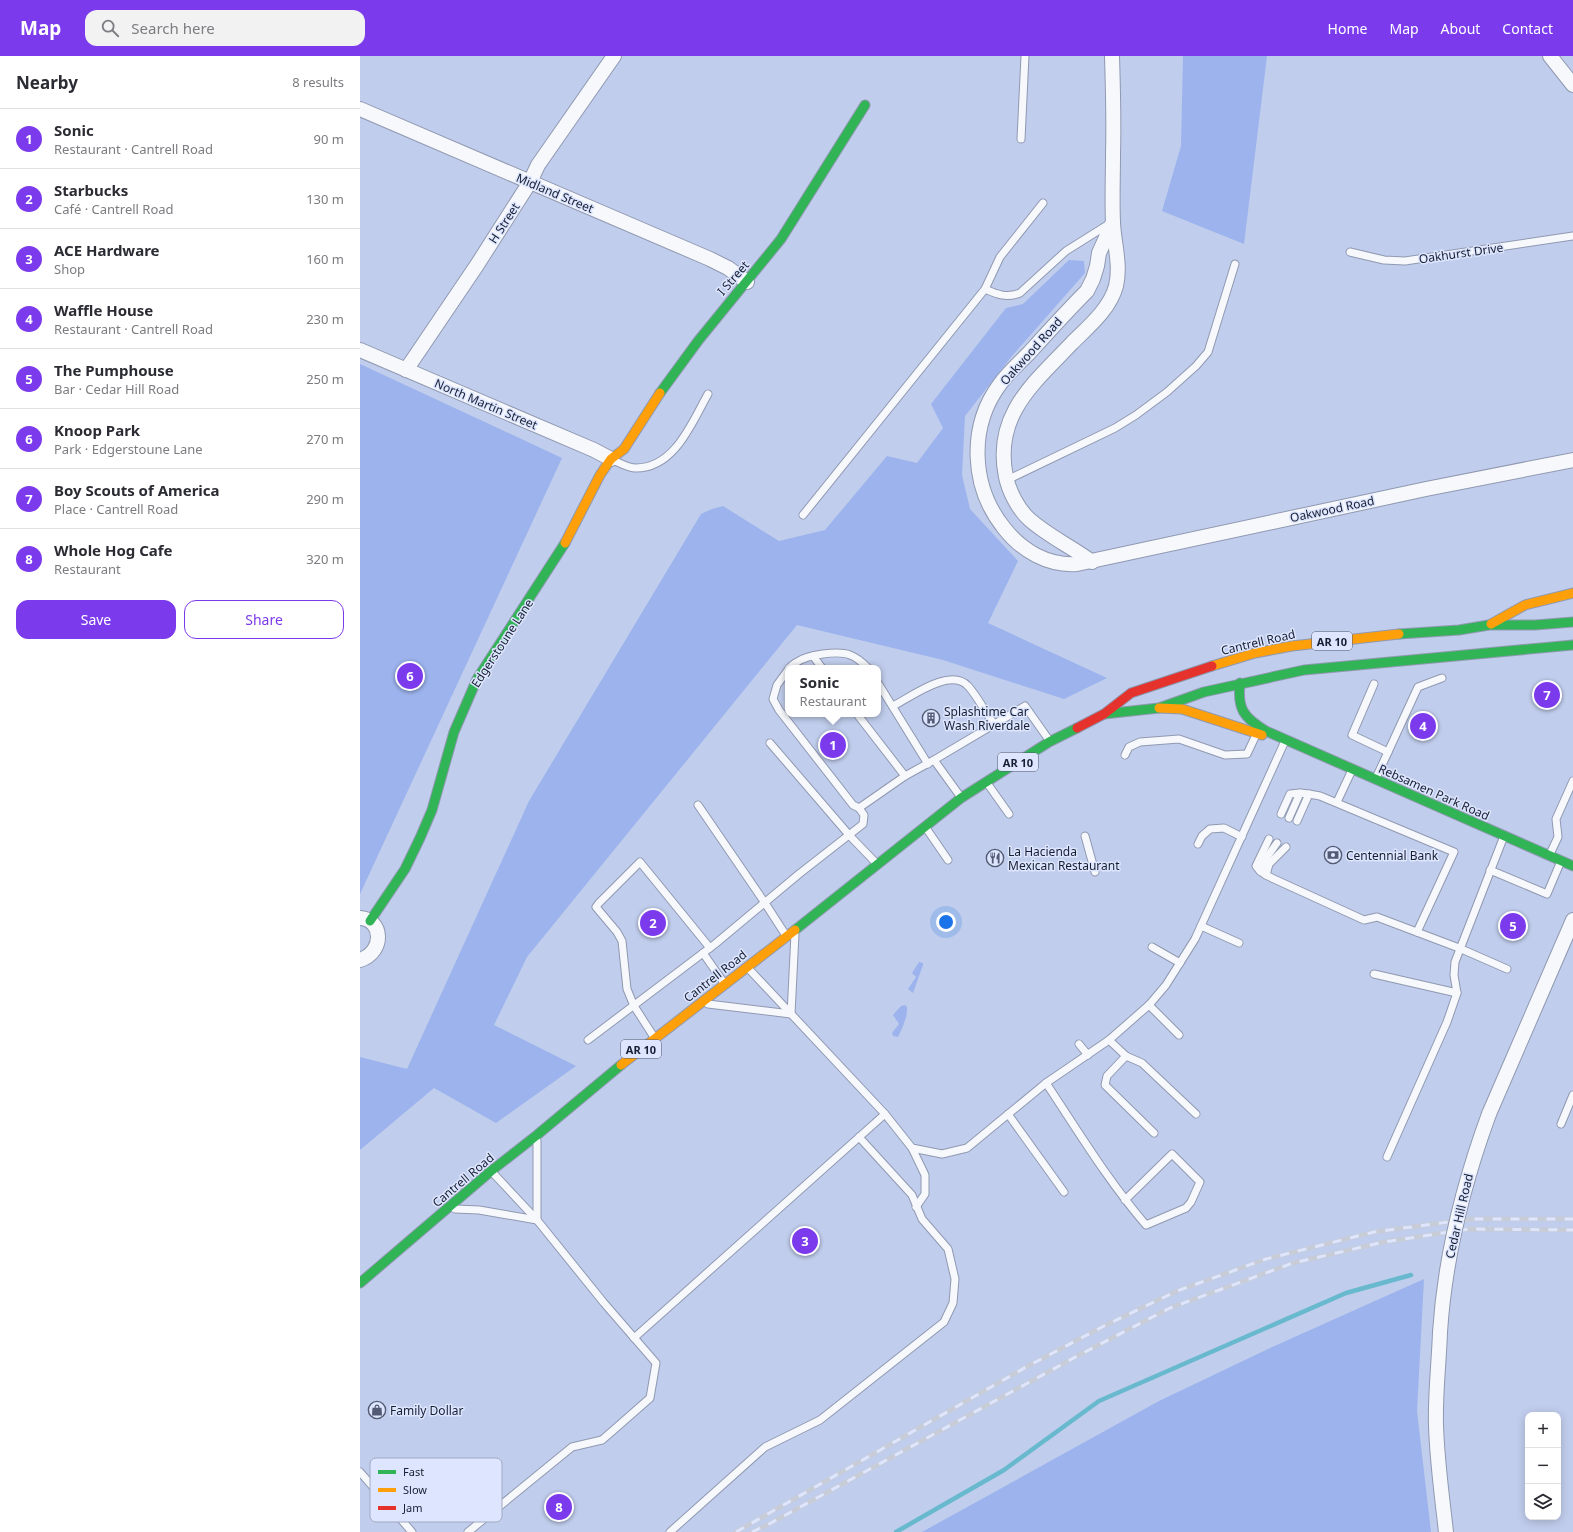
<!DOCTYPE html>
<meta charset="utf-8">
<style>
:root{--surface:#fff;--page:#f2f2f3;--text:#2b2b33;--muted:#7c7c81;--line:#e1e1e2;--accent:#7c3aed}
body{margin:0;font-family:"Noto Sans",sans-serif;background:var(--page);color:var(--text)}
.controls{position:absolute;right:12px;bottom:12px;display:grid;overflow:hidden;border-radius:8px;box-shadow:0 2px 10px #0003}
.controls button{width:36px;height:36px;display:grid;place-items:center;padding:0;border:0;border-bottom:1px solid var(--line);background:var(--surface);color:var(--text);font:20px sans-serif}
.you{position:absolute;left:586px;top:866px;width:14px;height:14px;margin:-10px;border:3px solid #fff;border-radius:50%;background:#1a73e8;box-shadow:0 0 0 6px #1a73e833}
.badge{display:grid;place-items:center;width:26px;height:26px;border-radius:50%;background:var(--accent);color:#fff;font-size:13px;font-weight:700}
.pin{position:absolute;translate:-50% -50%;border:2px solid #fff;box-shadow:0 1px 4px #0006}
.popup{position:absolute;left:425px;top:609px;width:96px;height:52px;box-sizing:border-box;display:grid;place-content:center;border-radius:8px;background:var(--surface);filter:drop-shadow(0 1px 3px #0005);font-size:13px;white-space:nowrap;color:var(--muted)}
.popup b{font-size:15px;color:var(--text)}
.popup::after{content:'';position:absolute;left:50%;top:100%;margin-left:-8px;border:8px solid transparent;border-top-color:var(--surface)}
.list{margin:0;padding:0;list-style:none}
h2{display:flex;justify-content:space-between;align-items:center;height:52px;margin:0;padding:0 16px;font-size:17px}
h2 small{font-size:13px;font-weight:400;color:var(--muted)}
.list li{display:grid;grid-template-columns:26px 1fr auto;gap:12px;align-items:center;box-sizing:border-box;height:60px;padding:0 16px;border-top:1px solid var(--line)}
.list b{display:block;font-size:15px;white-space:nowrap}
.list p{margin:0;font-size:13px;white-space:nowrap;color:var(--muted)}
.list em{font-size:13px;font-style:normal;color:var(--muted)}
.actions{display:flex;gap:8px;padding:12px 16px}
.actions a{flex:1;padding:9px 0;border:1px solid var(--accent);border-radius:12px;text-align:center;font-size:14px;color:var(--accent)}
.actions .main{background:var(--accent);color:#fff}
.icon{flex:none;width:22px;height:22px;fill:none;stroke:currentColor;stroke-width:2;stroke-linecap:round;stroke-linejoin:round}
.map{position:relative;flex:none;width:1213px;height:1476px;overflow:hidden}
header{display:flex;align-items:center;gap:24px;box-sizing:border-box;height:56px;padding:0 20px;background:var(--accent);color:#fff}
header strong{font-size:19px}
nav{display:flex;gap:22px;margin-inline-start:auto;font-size:14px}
.search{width:280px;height:36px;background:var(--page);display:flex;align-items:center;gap:10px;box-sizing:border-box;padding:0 14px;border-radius:12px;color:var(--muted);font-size:15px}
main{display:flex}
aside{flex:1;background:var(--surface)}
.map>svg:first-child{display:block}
</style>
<header>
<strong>Map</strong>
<div class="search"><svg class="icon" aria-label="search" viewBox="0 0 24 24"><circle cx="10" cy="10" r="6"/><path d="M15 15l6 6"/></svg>Search here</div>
<nav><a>Home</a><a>Map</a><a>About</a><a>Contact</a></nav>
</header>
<main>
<aside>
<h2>Nearby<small>8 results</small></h2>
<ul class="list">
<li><span class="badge">1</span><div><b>Sonic</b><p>Restaurant · Cantrell Road</p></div><em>90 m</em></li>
<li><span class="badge">2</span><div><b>Starbucks</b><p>Café · Cantrell Road</p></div><em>130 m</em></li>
<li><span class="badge">3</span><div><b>ACE Hardware</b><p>Shop</p></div><em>160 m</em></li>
<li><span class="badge">4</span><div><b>Waffle House</b><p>Restaurant · Cantrell Road</p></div><em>230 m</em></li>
<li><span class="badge">5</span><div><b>The Pumphouse</b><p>Bar · Cedar Hill Road</p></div><em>250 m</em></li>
<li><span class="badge">6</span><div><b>Knoop Park</b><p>Park · Edgerstoune Lane</p></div><em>270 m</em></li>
<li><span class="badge">7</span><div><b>Boy Scouts of America</b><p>Place · Cantrell Road</p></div><em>290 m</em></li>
<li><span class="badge">8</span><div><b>Whole Hog Cafe</b><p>Restaurant</p></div><em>320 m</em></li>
</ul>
<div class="actions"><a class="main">Save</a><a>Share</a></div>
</aside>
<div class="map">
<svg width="1213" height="1476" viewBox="0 0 1213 1476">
<rect width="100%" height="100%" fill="#c0cdec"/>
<g fill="#9cb3ed">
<polygon points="823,0 907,0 884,188 802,155 821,90"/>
<polygon points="709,204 724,205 725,217 652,300 605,360 602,419 610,453 658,505 628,567 747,622 704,643 583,604 437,569 167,901 134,969 216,1010 136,1067 74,1032 0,1094 0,1001 47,1013 169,745 341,458 352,453 363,450 419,485 465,474 527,400 557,407 583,372 571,348 646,252 663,248"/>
<polygon points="0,308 202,402 0,838"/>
<polygon points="559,906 563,907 563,909 553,937 548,933 556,921 552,917"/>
<path d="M545,949L547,951C548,960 542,973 538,981L533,980L532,977L539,968L533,959L541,950Z"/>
<polygon points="1064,1223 1057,1355 1071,1476 562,1476 799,1345 908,1293"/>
</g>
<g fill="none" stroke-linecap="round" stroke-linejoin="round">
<polyline stroke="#68b9cd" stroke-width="4.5" points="536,1476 644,1414 739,1345 986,1237 1051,1219"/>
<defs>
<g id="lane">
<polyline points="661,83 665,0"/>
<polyline points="990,196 1024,204 1045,205 1213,180"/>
<polyline points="625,233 640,201 683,147"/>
<path d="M253,404C260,407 268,412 276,412C315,412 332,366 348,338"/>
<polyline points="647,424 755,372 776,359 807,336 836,310 848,296 875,208"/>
<path d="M443,459L625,233C638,239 647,242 660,237L706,195L749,168"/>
<polyline points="453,600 462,612"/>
<path d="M429,612C432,610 434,607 437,606C447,599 478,594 490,599C496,601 503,607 508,612"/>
<polyline points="518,627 568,708"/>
<polyline points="1014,628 992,679 1028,696"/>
<path d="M533,650C551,641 590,611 608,630C618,641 625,656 634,668"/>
<polyline points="497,658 545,720"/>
<polyline points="410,687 490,780 516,807"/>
<polyline points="765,699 769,691 780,686 819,683 865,699 887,698 896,679"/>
<polyline points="574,704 665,650 689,684"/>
<polyline points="1016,722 1058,631 1082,622"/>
<polyline points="627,727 649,758"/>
<polyline points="977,746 992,714"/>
<polyline points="338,749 405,847 425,878"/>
<polyline points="499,752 545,720 574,704 600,740"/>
<polyline points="921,758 930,738 940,737"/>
<polyline points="929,762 940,737 949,738"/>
<polyline points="937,765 949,738 960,740 1094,796 1057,876"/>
<polyline points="566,772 588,804"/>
<polyline points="725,780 735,816"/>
<polyline points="838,788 842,780 850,773 864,772 882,781"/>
<polyline points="926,791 909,808 906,819 914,823 1004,864 1017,861 1099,892 1147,913"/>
<polyline points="1190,798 1198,781 1196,763 1213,725"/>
<polyline points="1130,814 1187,838 1201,805"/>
<polyline points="900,815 896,810 909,783"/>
<polyline points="906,819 900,815 904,805 917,787"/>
<polyline points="841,870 879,887"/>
<polyline points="792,891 820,907"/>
<polyline points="343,897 364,927"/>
<polyline points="388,912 525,1058 552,1092 582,1098 607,1092 686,1027 749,984 789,949 806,929 835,883 925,685"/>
<polyline points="1014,918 1097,937"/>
<polyline points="348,948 431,958"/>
<polyline points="789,949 819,979"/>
<polyline points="431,958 435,878"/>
<polyline points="294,981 274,950 267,933 262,885 257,876 236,851 239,847 280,806 350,892"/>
<polyline points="228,984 355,888 439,818 503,768 504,759 499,752 493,749 419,654 413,643 417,629 428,614"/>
<polyline points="749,984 766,1000 782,1007 836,1058"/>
<polyline points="719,988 728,999"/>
<polyline points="766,1000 747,1020 745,1029 794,1077"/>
<path d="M686,1027C718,1075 748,1125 786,1169L826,1152L831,1146L840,1126L812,1098L765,1144"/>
<polyline points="648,1058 704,1136"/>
<polyline points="1201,1068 1213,1039"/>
<polyline points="177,1085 177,1164"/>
<polyline points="552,1092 565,1119 565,1138 556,1151"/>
<polyline points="1027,1101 1087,966 1097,937 1094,919 1095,906 1144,780"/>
<polyline points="95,1153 119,1154 177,1164"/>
<polyline points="274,1282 525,1058"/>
<polyline points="0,1416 52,1476"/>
<polyline points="108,1476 212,1391 242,1384 257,1371 290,1342 296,1307 244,1247 177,1164 132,1116"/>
<polyline points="310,1476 405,1391 460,1364 584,1266 593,1247 595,1223 588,1193 562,1163 552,1139 499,1081"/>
</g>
<g id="street">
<polyline points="1190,0 1213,29"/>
<polyline points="0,53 350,203 368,212 387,226"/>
<path d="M753,166L739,197L737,210L733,223L727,235C707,255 688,276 669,297C659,307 648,317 640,328C608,371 611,431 644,472C662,495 688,510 717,508L1066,433L1213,404"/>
<polyline points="0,294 234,394 251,403"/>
<polyline points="46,314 117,209 170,126 178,109 254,0"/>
<path d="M732,506C712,491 688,480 669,463C658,453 649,435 646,421C633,359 674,327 712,287C728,271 750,253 756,230C761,209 754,187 753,167C752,144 753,120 753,97C754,65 753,32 752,0"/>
<path d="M0,862C23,863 25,896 0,904"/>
<polyline points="1129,1058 1213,864"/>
<path d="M1080,1276C1079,1307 1075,1338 1076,1369C1077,1405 1082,1440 1086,1476"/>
</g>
<g id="fast">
<polyline points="300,337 338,285 421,183 505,49"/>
<polyline points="1039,578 1099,574 1129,569 1175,569 1213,566"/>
<path d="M880,627C877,653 884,662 906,675L1213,810"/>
<polyline points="744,658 799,652 844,636 944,614 1213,589"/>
<polyline points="10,865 45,813 60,782 72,754 94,676 117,623 205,487"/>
<polyline points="435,874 601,742 689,686 717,672"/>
<polyline points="0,1227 131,1115 177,1079 261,1009"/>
</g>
<g id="slow">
<polyline points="205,487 240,419 251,403 264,393 300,337"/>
<polyline points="1131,568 1165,549 1213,537"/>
<polyline points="852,610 895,597 932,590 1039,578"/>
<polyline points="799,652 822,653 902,679"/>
<polyline points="261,1009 435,874"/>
</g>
<polyline id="jam" points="717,672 744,658 771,637 852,610"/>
</defs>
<use href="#lane" stroke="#9099b1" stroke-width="9"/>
<use href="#street" stroke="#9099b1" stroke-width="16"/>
<use href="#fast" stroke="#9099b1" stroke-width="11"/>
<use href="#slow" stroke="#9099b1" stroke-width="11"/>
<use href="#jam" stroke="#9099b1" stroke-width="11"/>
<use href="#lane" stroke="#f6f8fc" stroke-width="7"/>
<use href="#street" stroke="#f6f8fc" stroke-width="14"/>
<use href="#fast" stroke="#30b455" stroke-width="9"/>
<use href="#slow" stroke="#ff9f0a" stroke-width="9"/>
<use href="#jam" stroke="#e5322d" stroke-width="9"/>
<defs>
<g id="rail">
<polyline points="376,1476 668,1310 744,1270 817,1235 906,1203 1014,1176 1111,1163 1213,1163"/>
<polyline points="392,1476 409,1468 721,1298 810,1252 933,1207 1024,1186 1109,1173 1213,1174"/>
</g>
</defs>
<use href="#rail" stroke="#c8ccd6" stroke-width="4.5"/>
<use href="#rail" stroke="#dde6fe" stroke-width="3" stroke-dasharray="9" stroke-linecap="butt"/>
<defs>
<path id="street-bridge" d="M1080,1276C1085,1200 1103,1129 1129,1058"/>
</defs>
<use href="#street-bridge" stroke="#9099b1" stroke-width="16" stroke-linecap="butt"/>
<use href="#street-bridge" stroke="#f6f8fc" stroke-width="14"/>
</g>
<defs>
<symbol id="building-ring" viewBox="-11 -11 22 22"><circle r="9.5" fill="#dde6fe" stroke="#525b73" stroke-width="1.5"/><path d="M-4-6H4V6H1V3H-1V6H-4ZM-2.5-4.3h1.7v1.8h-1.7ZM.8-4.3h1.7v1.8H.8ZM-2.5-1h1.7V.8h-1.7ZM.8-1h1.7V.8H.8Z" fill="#525b73"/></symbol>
<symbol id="bank-ring" viewBox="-11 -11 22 22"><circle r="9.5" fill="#dde6fe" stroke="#525b73" stroke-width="1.5"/><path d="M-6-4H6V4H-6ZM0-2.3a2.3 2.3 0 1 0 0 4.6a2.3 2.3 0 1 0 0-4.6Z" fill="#525b73"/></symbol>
<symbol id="restaurant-ring" viewBox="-11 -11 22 22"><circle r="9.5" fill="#dde6fe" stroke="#525b73" stroke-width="1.5"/><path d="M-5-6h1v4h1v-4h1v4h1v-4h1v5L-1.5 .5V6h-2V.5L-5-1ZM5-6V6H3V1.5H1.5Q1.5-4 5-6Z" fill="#525b73"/></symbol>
<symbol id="shop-ring" viewBox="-11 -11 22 22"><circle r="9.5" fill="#dde6fe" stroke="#525b73" stroke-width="1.5"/><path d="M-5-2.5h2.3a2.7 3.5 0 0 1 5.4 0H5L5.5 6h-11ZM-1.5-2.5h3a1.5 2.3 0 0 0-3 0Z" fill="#525b73"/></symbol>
</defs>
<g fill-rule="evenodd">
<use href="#building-ring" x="561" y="652" width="20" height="20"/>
<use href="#bank-ring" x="963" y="789" width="20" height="20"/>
<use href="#restaurant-ring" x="625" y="792" width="20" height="20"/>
<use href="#shop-ring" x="7" y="1344" width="20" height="20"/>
</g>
<g text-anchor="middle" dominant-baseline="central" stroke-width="3" stroke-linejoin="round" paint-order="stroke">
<g fill="#dde6fe" stroke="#525a6f" stroke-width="1">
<rect x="952" y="576" width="40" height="18" rx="3"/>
<rect x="638" y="697" width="40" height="18" rx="3"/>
<rect x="261" y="984" width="40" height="18" rx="3"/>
</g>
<g font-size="11" font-weight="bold" fill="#161e32">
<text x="972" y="585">AR 10</text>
<text x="658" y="706">AR 10</text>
<text x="281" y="993">AR 10</text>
</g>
<g font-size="12" fill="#161e32" stroke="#dde6fe">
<text transform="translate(195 137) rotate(23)">Midland Street</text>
<text transform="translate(144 167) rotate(-57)">H Street</text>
<text transform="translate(1101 197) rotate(-8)">Oakhurst Drive</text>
<text transform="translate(373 222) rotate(-49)">I Street</text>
<text transform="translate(671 295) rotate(-48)">Oakwood Road</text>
<text transform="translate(126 348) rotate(23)">North Martin Street</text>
<text transform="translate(972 453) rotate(-12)">Oakwood Road</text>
<text transform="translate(898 586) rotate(-13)">Cantrell Road</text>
<text transform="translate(142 587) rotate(-57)">Edgerstoune Lane</text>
<text transform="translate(1074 736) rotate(24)">Rebsamen Park Road</text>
<text transform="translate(355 920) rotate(-38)">Cantrell Road</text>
<text transform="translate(103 1124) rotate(-40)">Cantrell Road</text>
<text transform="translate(1099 1160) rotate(-77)">Cedar Hill Road</text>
</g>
<g font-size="12" fill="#161e32" stroke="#dde6fe" text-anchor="start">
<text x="584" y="655">Splashtime Car<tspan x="584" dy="14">Wash Riverdale</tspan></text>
<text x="648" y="795">La Hacienda<tspan x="648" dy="14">Mexican Restaurant</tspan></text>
<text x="986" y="799">Centennial Bank</text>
<text x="30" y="1354">Family Dollar</text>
</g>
</g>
<rect x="10" y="1402" width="132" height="64" rx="6" fill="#dde6fe" stroke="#a1aac1" stroke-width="1"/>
<rect x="18" y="1414" width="18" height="4" fill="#30b455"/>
<rect x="18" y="1432" width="18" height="4" fill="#ff9f0a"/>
<rect x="18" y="1450" width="18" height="4" fill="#e5322d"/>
<g font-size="11" fill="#161e32">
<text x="43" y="1420">Fast</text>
<text x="43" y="1438">Slow</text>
<text x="43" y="1456">Jam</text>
</g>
</svg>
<div class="controls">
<button>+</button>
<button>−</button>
<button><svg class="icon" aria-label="layers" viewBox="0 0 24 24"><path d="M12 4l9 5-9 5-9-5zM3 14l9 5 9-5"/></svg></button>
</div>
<div class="you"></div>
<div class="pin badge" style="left:473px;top:689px">1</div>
<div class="popup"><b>Sonic</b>Restaurant</div>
<div class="pin badge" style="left:293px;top:867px">2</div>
<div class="pin badge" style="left:445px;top:1185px">3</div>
<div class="pin badge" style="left:1063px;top:670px">4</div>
<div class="pin badge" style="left:1153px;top:870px">5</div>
<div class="pin badge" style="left:50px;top:620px">6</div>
<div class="pin badge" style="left:1187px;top:639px">7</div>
<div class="pin badge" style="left:199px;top:1451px">8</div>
</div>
</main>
